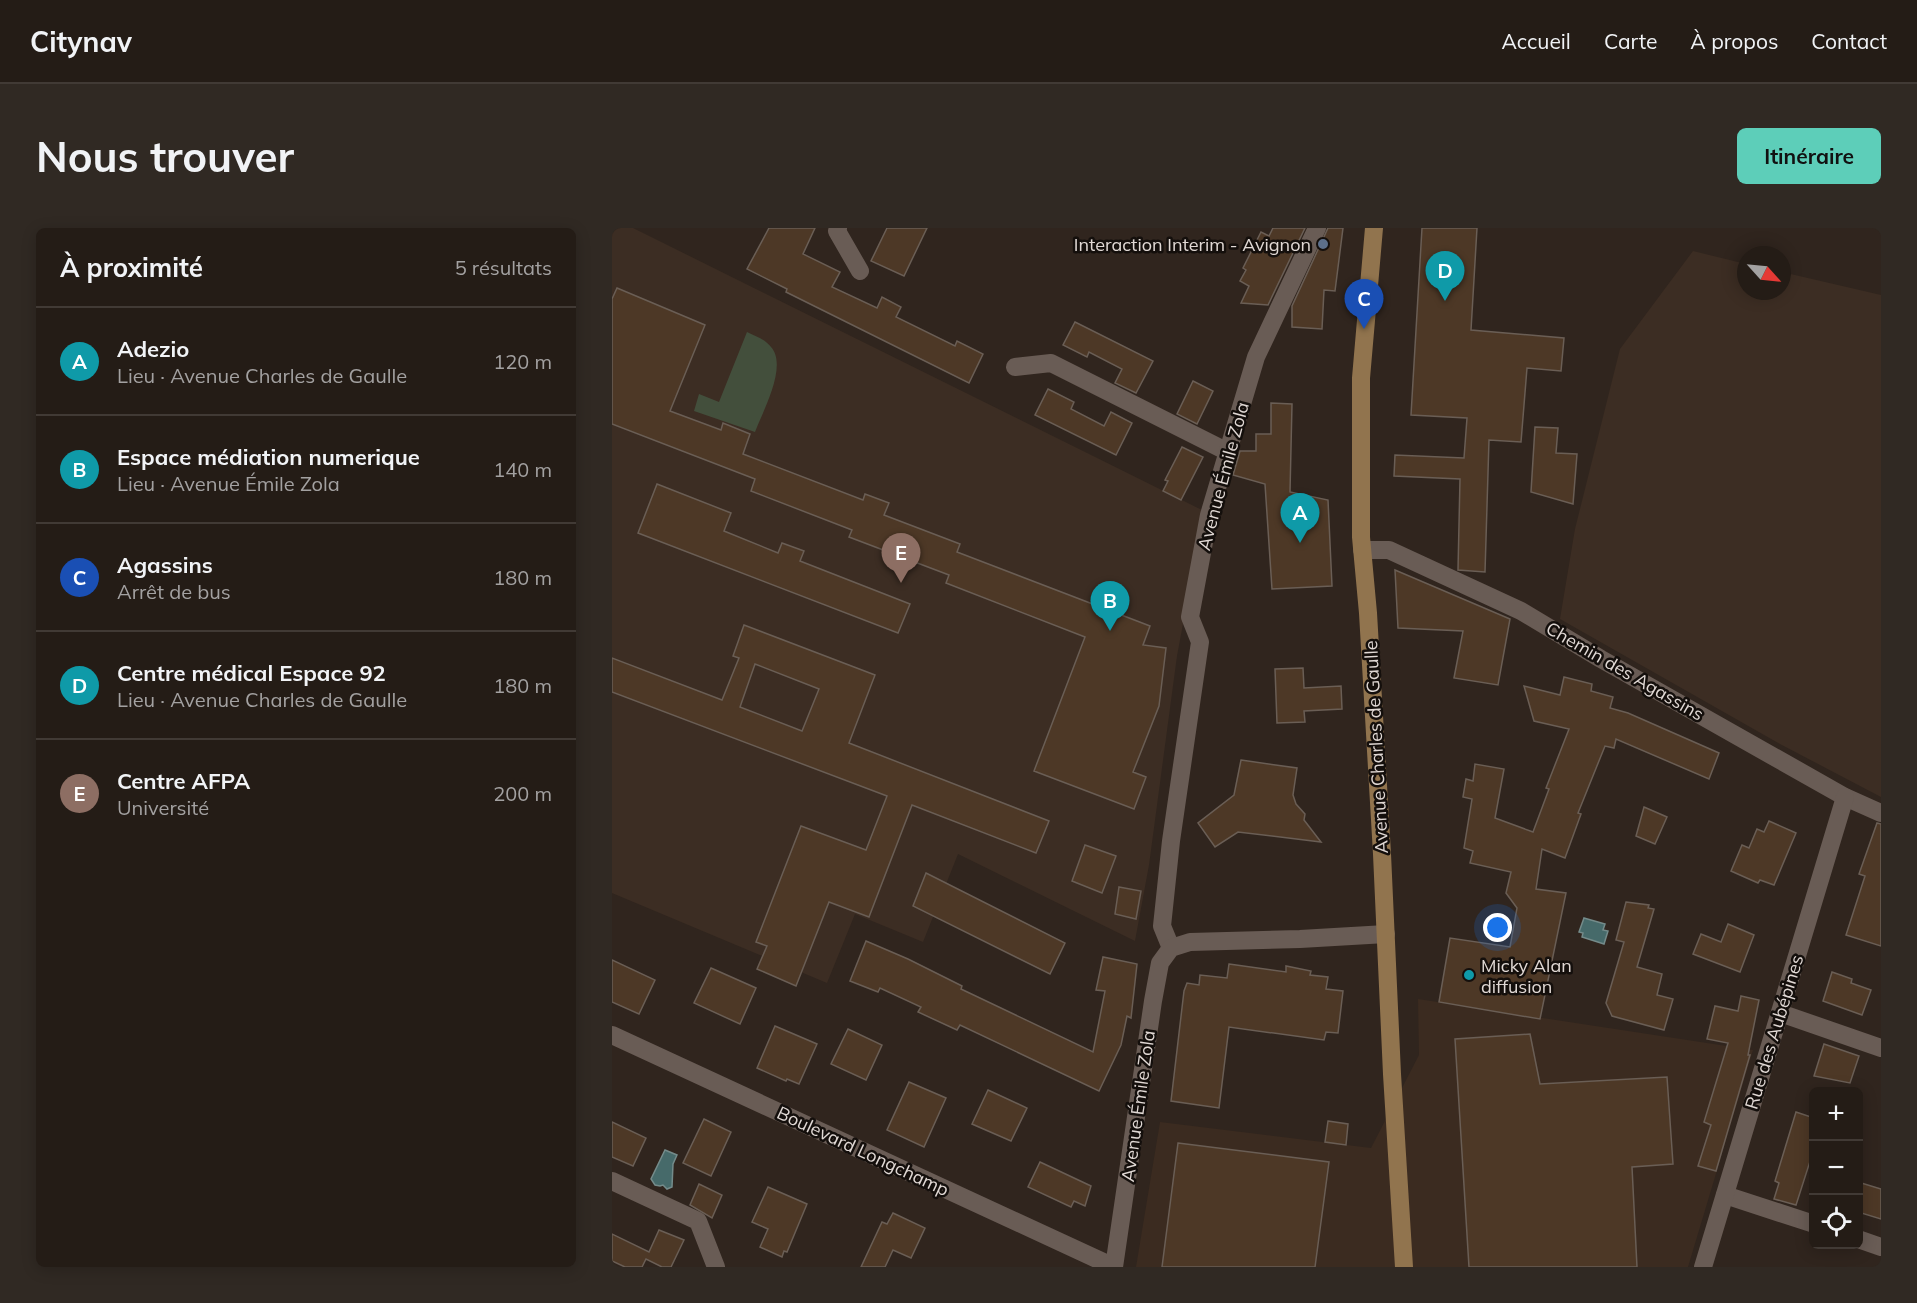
<!DOCTYPE html>
<html lang="fr">
<meta charset="utf-8">
<style>
:root{--surface:#241c16;--page:#302923;--text:#f1f3f6;--muted:#a3a1a1;--line:#413a35;--accent:#5dceb9}
body{margin:0;font-family:Mulish,sans-serif;background:var(--page);color:var(--text)}
.controls{position:absolute;right:18px;bottom:18px;display:grid;overflow:hidden;border-radius:9px;box-shadow:0 3px 15px #0003}
.controls button{width:54px;height:54px;display:grid;place-items:center;padding:0;border:0;border-bottom:2px solid var(--line);background:var(--surface);color:var(--text);font:30px sans-serif}
.compass{position:absolute;left:1125px;top:18px;width:54px;height:54px;border-radius:50%;background:var(--surface);box-shadow:0 3px 15px #0003;rotate:117deg}
.you{position:absolute;left:886px;top:700px;width:21px;height:21px;margin:-15px;border:4px solid #fff;border-radius:50%;background:#1a73e8;box-shadow:0 0 0 9px #1a73e833}
.badge{display:grid;place-items:center;width:39px;height:39px;border-radius:50%;background:var(--accent);color:#fff;font-size:20px;font-weight:700}
.pin{position:absolute;translate:-50% -50px;filter:drop-shadow(0 2px 3px #0008)}
.pin::after{content:'';position:absolute;top:32px;width:21px;height:18px;background:inherit;clip-path:polygon(0 0,100% 0,50% 100%)}
.list{margin:0;padding:0;list-style:none}
h2{display:flex;justify-content:space-between;align-items:center;height:78px;margin:0;padding:0 24px;font-size:26px}
h2 small{font-size:20px;font-weight:400;color:var(--muted)}
.list li{display:grid;grid-template-columns:39px 1fr auto;gap:18px;align-items:center;box-sizing:border-box;height:108px;padding:0 24px;border-top:2px solid var(--line)}
.list b{display:block;font-size:22px;white-space:nowrap}
.list p{margin:0;font-size:20px;white-space:nowrap;color:var(--muted)}
.list em{font-size:20px;font-style:normal;color:var(--muted)}
.icon{flex:none;width:33px;height:33px;fill:none;stroke:currentColor;stroke-width:2;stroke-linecap:round;stroke-linejoin:round}
.map{position:relative;flex:none;width:1269px;height:1039px;overflow:hidden;border-radius:9px}
header{display:flex;align-items:center;gap:36px;box-sizing:border-box;height:84px;padding:0 30px;background:var(--surface);border-bottom:2px solid var(--line)}
header strong{font-size:28px}
nav{display:flex;gap:33px;margin-inline-start:auto;font-size:21px}
.intro{display:flex;align-items:center;justify-content:space-between;box-sizing:border-box;height:144px;padding:0 36px}
h1{margin:0;font-size:42px}
.button{padding:15px 27px;border-radius:9px;background:var(--accent);color:#111;font-size:21px;font-weight:700}
main{display:flex;gap:36px;padding:0 36px}
aside{flex:1;background:var(--surface);border-radius:9px;box-shadow:0 3px 15px #0003}
.map>svg:first-child{display:block}
</style>
<header>
<strong>Citynav</strong>
<nav><a>Accueil</a><a>Carte</a><a>À propos</a><a>Contact</a></nav>
</header>
<div class="intro"><h1>Nous trouver</h1><a class="button">Itinéraire</a></div>
<main>
<aside>
<h2>À proximité<small>5 résultats</small></h2>
<ul class="list">
<li><span class="badge" style="background:#0f9aa8">A</span><div><b>Adezio</b><p>Lieu · Avenue Charles de Gaulle</p></div><em>120 m</em></li>
<li><span class="badge" style="background:#0f9aa8">B</span><div><b>Espace médiation numerique</b><p>Lieu · Avenue Émile Zola</p></div><em>140 m</em></li>
<li><span class="badge" style="background:#1a4fb4">C</span><div><b>Agassins</b><p>Arrêt de bus</p></div><em>180 m</em></li>
<li><span class="badge" style="background:#0f9aa8">D</span><div><b>Centre médical Espace 92</b><p>Lieu · Avenue Charles de Gaulle</p></div><em>180 m</em></li>
<li><span class="badge" style="background:#8d6e63">E</span><div><b>Centre AFPA</b><p>Université</p></div><em>200 m</em></li>
</ul>
</aside>
<div class="map">
<svg width="1269" height="1039" viewBox="0 0 1269 1039">
<rect width="100%" height="100%" fill="#30251e"/>
<polygon fill="#3b2b20" points="806,771 1141,822 1076,1039 524,1039 548,894 759,920 807,827"/>
<g fill="#3c2d23">
<polygon points="0,0 21,0 592,283 565,428 537,637 523,713 346,626 311,714 243,686 215,755 0,665"/>
<polygon points="1081,23 1134,36 1134,63 1170,63 1170,44 1269,67 1269,569 1168,516 948,391 963,301 1008,121"/>
</g>
<path fill="#434f3c" d="M135,104C143,108 153,111 159,119C176,138 151,183 143,204L82,183L87,166L107,174Z"/>
<g fill="#466a6a" stroke="#748b8a" stroke-width="1.5">
<polygon points="972,690 993,696 991,702 996,703 992,716 970,709 971,705 967,704"/>
<polygon points="53,922 65,927 61,936 60,959 55,961 51,957 48,958 43,957 39,951"/>
</g>
<g fill="#4d3826" stroke="#6a5e55" stroke-width="1.5" fill-rule="evenodd">
<polygon points="157,0 203,0 191,26 228,44 220,59 265,80 270,69 289,79 284,89 343,118 345,113 371,126 357,155 174,64 175,61 135,41"/>
<polygon points="275,0 315,0 292,48 259,33"/>
<polygon points="661,0 693,0 656,77 629,75 637,58 628,53 634,42 631,40 649,4 657,8"/>
<polygon points="716,0 731,0 723,63 712,62 710,101 680,99 680,78"/>
<polygon points="810,0 865,0 859,102 952,110 949,143 915,140 909,214 877,212 873,344 846,342 848,251 782,248 783,227 852,230 855,190 799,187"/>
<polygon points="5,60 93,97 58,183 109,202 111,195 138,206 131,226 251,272 253,266 277,275 272,287 348,316 345,324 538,398 531,417 554,420 547,478 521,544 534,549 522,581 422,543 473,409 334,355 337,347 237,309 240,302 139,263 143,251 0,196 0,71"/>
<polygon points="463,94 541,133 524,165 503,155 510,141 477,124 475,129 451,117"/>
<polygon points="581,153 601,163 585,196 565,186"/>
<polygon points="436,161 462,174 459,181 492,198 499,184 520,195 504,227 423,187"/>
<polygon points="659,175 680,176 678,264 716,272 720,358 660,361 653,256 621,247 628,223 644,223 644,206 659,206"/>
<polygon points="923,199 946,200 944,225 965,226 961,276 919,264"/>
<polygon points="570,219 591,229 569,272 551,263 556,253 553,252"/>
<polygon points="45,256 119,285 112,303 166,325 170,315 192,323 188,333 298,376 286,405 26,305"/>
<polygon points="783,342 898,391 886,457 842,450 851,403 786,400"/>
<path d="M132,397L263,447L237,515L437,593L424,625L300,577L257,689L217,674L184,758L145,741L155,718L144,714L189,598L254,622L275,568L0,464V430L110,472L127,430L121,428ZM143,436L207,461L190,503L128,479Z"/>
<polygon points="691,440 692,460 729,458 730,481 692,483 693,494 665,495 663,441"/>
<polygon points="952,449 980,456 979,463 1001,469 998,480 1016,485 1107,525 1097,551 1004,511 1002,520 993,518 966,585 969,586 953,630 930,621 924,661 954,665 928,791 827,774 838,710 898,719 905,680 894,665 899,644 858,635 861,623 852,620 860,571 851,569 854,551 861,553 863,536 892,541 883,590 921,604 937,561 934,560 957,501 922,493 912,458 948,467"/>
<polygon points="629,532 685,540 681,567 684,576 693,586 692,592 709,614 626,604 603,619 586,595 622,567"/>
<polygon points="1032,579 1055,589 1043,616 1024,608"/>
<polygon points="1157,593 1184,605 1162,657 1148,652 1146,655 1119,643 1130,617 1137,620 1145,601 1152,604"/>
<polygon points="1265,595 1269,596 1269,718 1234,707 1253,648 1247,646"/>
<polygon points="473,617 504,628 490,665 460,653"/>
<polygon points="314,645 453,715 438,746 301,678"/>
<polygon points="507,659 529,663 524,691 503,686"/>
<polygon points="1014,674 1037,677 1036,680 1042,681 1025,739 1050,746 1045,767 1061,771 1052,802 1000,788 994,775 1012,714 1004,712"/>
<polygon points="1116,696 1142,707 1128,744 1081,726 1089,706 1109,714"/>
<polygon points="254,713 296,731 350,758 349,761 481,824 493,763 484,762 491,729 525,736 519,790 515,788 509,817 487,863 348,797 345,802 306,784 309,779 268,760 266,764 238,753"/>
<polygon points="0,732 43,752 27,786 0,774"/>
<polygon points="617,736 674,744 674,738 699,743 698,747 716,749 714,761 731,763 726,805 714,804 712,812 617,799 607,880 559,873 572,763 575,755 587,757 588,747 615,750"/>
<polygon points="99,740 144,760 128,796 82,775"/>
<polygon points="1220,744 1240,751 1239,755 1259,762 1250,787 1211,773"/>
<polygon points="1129,768 1147,772 1136,827 1138,827 1104,943 1086,938 1099,897 1092,894 1116,815 1095,811 1103,778 1126,783"/>
<polygon points="163,798 205,816 187,856 175,851 174,853 145,840"/>
<polygon points="236,801 270,817 254,852 219,836"/>
<polygon points="918,806 928,856 1055,849 1061,936 1020,939 1025,1039 857,1039 843,811"/>
<polygon points="1212,816 1247,828 1238,855 1202,848"/>
<polygon points="297,854 334,870 312,919 275,902"/>
<polygon points="376,862 415,880 399,913 360,896"/>
<polygon points="1184,884 1202,890 1202,921 1184,977 1162,971 1167,955 1163,953"/>
<polygon points="92,891 119,904 99,948 71,935"/>
<polygon points="716,893 736,896 734,917 713,914"/>
<polygon points="0,894 34,910 21,938 0,929"/>
<polygon points="566,915 717,934 703,1039 550,1039"/>
<polygon points="428,934 479,958 473,978 462,973 459,979 416,959"/>
<polygon points="1246,954 1269,961 1269,991 1246,984"/>
<polygon points="87,956 110,967 100,990 78,977"/>
<polygon points="156,959 195,976 175,1024 172,1023 170,1029 148,1019 156,1001 140,994"/>
<polygon points="281,985 313,1000 299,1030 281,1022 273,1039 249,1039 270,994 275,996"/>
<polygon points="47,1002 72,1012 59,1039 50,1039 34,1031 30,1039 13,1039 0,1033 0,1006 37,1024"/>
</g>
<g fill="none" stroke-linecap="round" stroke-linejoin="round">
<g stroke="#695c55" stroke-width="18">
<polyline points="226,0 225,3 248,43"/>
<polyline points="403,139 439,135 616,224"/>
<polyline points="750,322 777,322 909,383 989,431 1233,569 1269,585"/>
<polyline points="559,720 550,698 559,613 588,414 578,389 597,287 644,129 705,0"/>
<polyline points="1168,785 1269,820"/>
<polyline points="0,807 502,1039 541,773 548,735 559,720 578,714 688,711 774,706"/>
<polyline points="0,953 86,993 104,1039"/>
<polyline points="1113,967 1202,996"/>
<polyline points="1246,1011 1269,1019"/>
<polyline points="1091,1039 1233,569"/>
</g>
<polyline stroke="#91744e" stroke-width="18" points="762,0 749,150 749,309 756,385 770,626 780,846 792,1039"/>
</g>
<circle fill="#5c6f8a" stroke="#140f0c" stroke-width="2" cx="711" cy="16" r="6"/>
<circle fill="#0f9aa8" stroke="#140f0c" stroke-width="2" cx="857" cy="747" r="6"/>
<g text-anchor="middle" dominant-baseline="central" stroke-width="5" stroke-linejoin="round" paint-order="stroke">
<g font-size="18" fill="#e1d9d5" stroke="#140f0c" text-anchor="end">
<text x="699" y="16">Interaction Interim - Avignon</text>
<text x="869" y="737" text-anchor="start">Micky Alan<tspan x="869" dy="21">diffusion</tspan></text>
</g>
<g font-size="18" fill="#e1d9d5" stroke="#140f0c">
<text transform="translate(611 248) rotate(-75)">Avenue Émile Zola</text>
<text transform="translate(1013 443) rotate(30)">Chemin des Agassins</text>
<text transform="translate(764 519) rotate(-93)">Avenue Charles de Gaulle</text>
<text transform="translate(1162 804) rotate(-73)">Rue des Aubépines</text>
<text transform="translate(526 878) rotate(-82)">Avenue Émile Zola</text>
<text transform="translate(251 923) rotate(25)">Boulevard Longchamp</text>
</g>
</g>
</svg>
<div class="controls">
<button>+</button>
<button>−</button>
<button><svg class="icon" aria-label="locate" viewBox="0 0 24 24"><circle cx="12" cy="12" r="6"/><path d="M12 2v4M12 18v4M2 12h4M18 12h4"/></svg></button>
</div>
<svg class="compass" viewBox="-18 -18 36 36"><path d="M0-13l5 13h-10z" fill="#e53935"/><path d="M0 13l5-13h-10z" fill="#a3a1a1"/></svg>
<div class="you"></div>
<div class="pin badge" style="left:688px;top:315px;background:#0f9aa8">A</div>
<div class="pin badge" style="left:498px;top:403px;background:#0f9aa8">B</div>
<div class="pin badge" style="left:752px;top:101px;background:#1a4fb4">C</div>
<div class="pin badge" style="left:833px;top:73px;background:#0f9aa8">D</div>
<div class="pin badge" style="left:289px;top:355px;background:#8d6e63">E</div>
</div>
</main>
